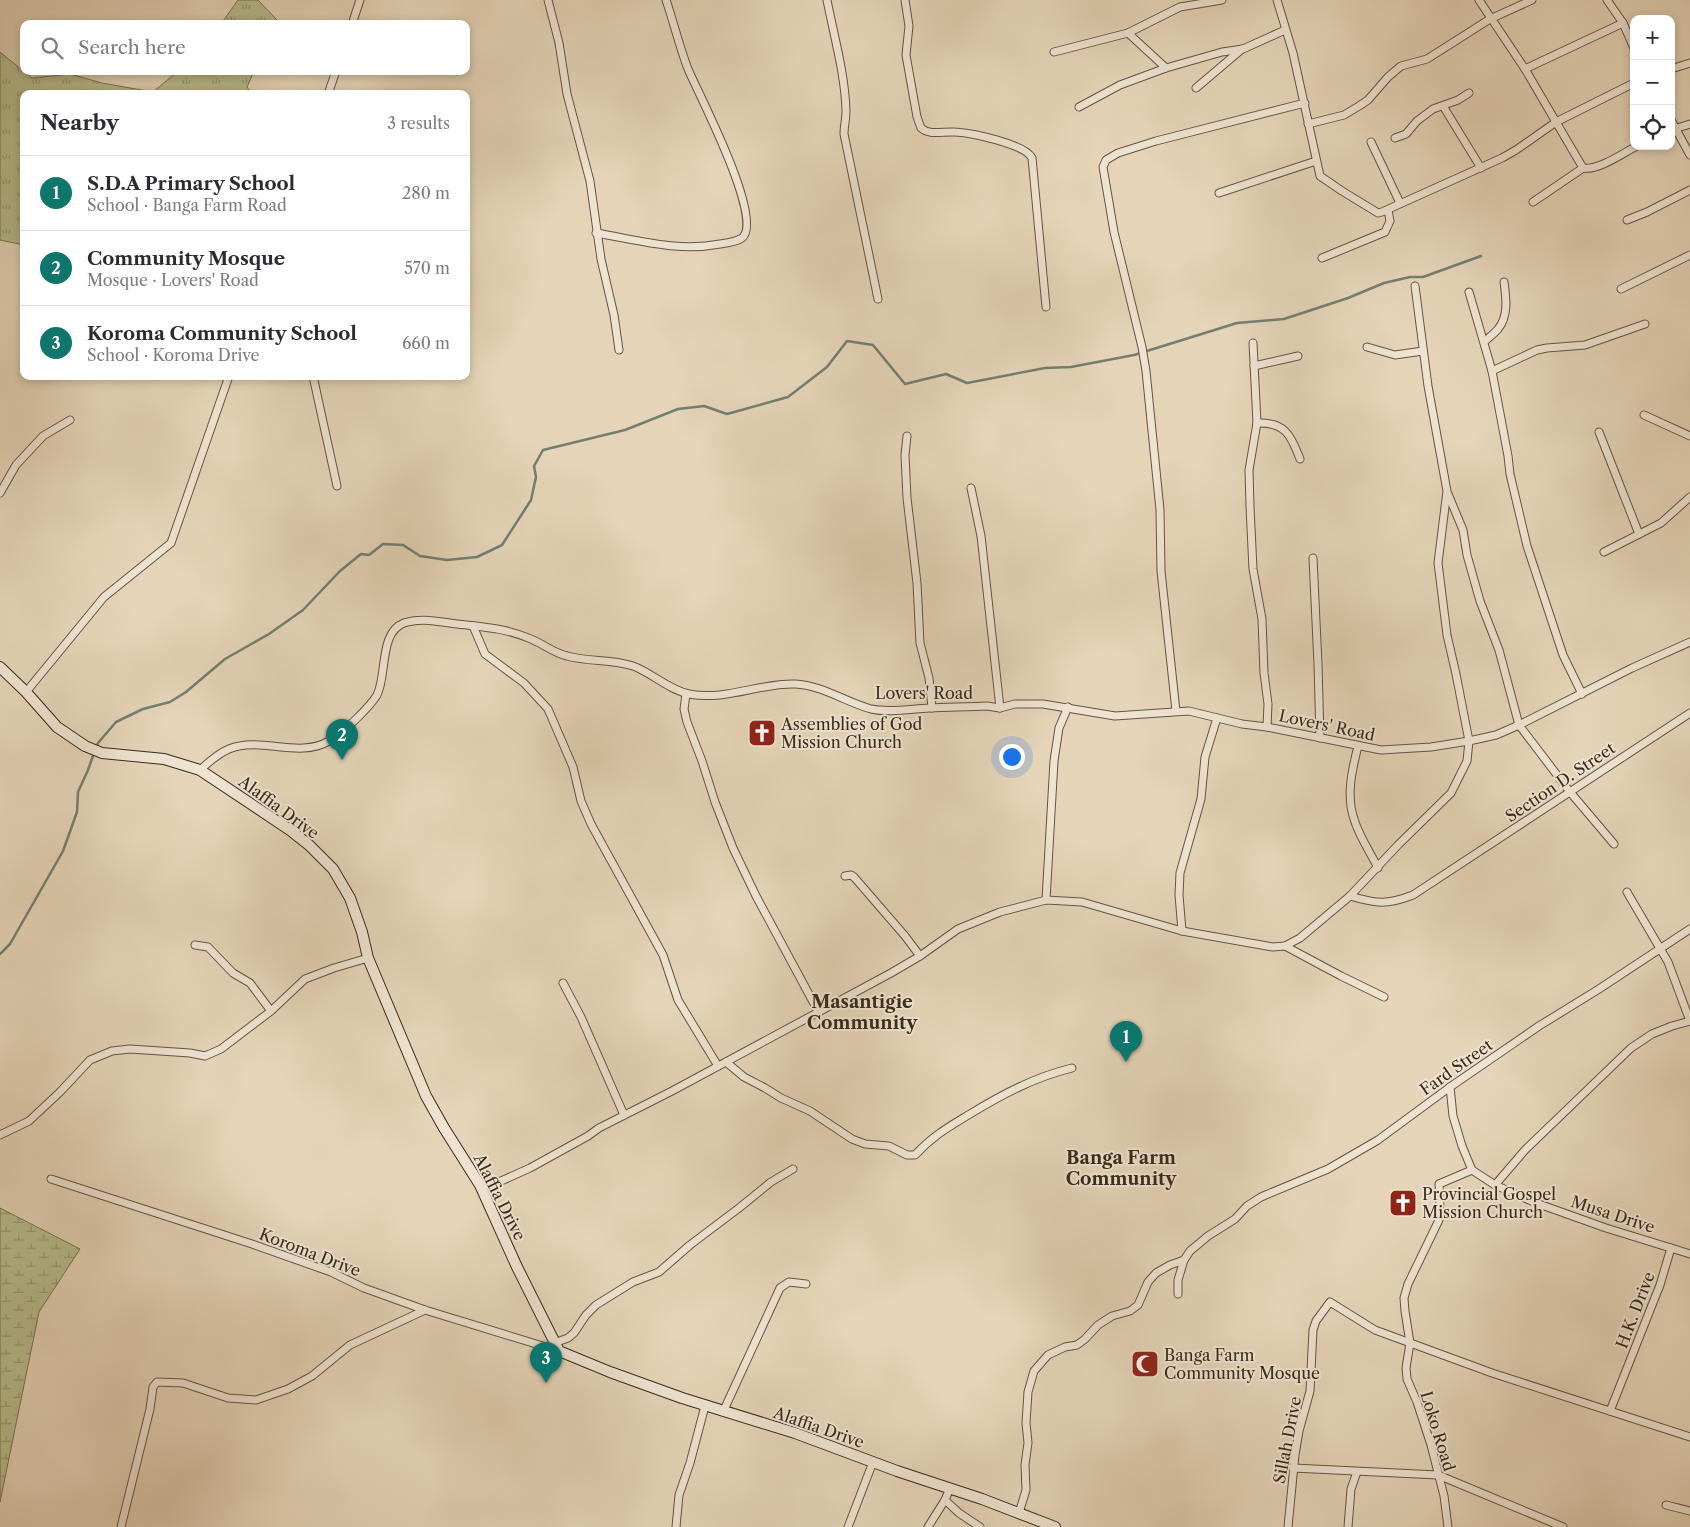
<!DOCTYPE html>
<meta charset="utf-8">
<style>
:root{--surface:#fff;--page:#f7f7f7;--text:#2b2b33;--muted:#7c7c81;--line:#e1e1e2;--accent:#0f766e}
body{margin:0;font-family:"Libre Caslon Text",serif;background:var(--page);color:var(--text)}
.controls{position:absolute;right:15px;top:15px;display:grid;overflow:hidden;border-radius:10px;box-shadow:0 2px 8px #0003}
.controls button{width:45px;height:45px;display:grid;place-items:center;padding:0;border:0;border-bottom:1px solid var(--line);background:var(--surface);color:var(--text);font:25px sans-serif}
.you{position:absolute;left:1011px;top:756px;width:18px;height:18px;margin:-12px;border:4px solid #fff;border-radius:50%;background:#1a73e8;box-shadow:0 0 0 8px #1a73e833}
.badge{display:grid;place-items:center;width:32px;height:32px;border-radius:50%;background:var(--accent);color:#fff;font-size:16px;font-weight:700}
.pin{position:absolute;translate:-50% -41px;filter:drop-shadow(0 1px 2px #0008)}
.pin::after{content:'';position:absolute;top:26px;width:18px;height:15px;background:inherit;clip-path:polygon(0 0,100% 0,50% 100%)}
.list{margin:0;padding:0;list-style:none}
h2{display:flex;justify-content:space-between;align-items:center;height:65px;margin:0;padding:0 20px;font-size:21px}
h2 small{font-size:16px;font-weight:400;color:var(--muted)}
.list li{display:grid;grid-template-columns:32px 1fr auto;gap:15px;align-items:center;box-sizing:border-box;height:75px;padding:0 20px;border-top:1px solid var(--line)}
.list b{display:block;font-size:19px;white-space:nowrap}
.list p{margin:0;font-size:16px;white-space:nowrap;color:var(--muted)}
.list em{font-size:16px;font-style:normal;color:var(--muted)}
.icon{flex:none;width:28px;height:28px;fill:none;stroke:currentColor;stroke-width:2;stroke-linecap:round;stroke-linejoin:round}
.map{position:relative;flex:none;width:1690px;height:1527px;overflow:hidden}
.search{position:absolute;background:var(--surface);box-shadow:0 2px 8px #0003;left:20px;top:20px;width:450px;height:55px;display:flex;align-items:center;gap:12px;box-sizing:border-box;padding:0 18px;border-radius:10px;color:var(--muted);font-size:19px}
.panel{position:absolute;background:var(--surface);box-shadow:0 2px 8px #0003;left:20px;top:90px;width:450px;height:290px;border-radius:10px}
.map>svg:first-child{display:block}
</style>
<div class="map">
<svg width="1690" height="1527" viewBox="0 0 1690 1527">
<defs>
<pattern id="grass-tufts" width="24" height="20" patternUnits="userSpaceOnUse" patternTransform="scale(1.25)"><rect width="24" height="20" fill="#b7bc8d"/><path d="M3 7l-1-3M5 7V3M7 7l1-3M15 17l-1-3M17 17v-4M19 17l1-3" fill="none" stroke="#969972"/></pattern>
<pattern id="wetland-marsh" width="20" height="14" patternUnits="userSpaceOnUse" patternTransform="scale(1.25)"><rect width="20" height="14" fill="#b7bc8d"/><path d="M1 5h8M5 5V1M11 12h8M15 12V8" fill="none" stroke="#969972"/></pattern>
</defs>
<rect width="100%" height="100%" fill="#e5d4b8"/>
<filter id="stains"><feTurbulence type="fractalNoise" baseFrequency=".004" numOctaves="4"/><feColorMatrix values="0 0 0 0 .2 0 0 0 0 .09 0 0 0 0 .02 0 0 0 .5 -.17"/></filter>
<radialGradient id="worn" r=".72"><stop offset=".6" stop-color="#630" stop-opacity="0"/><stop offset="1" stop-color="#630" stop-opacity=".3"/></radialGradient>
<g fill="url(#grass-tufts)" stroke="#787354">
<polygon points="238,0 258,0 277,20 275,24 221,24"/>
<polygon points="0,52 32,78 70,74 102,83 153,92 178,71 254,71 247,87 252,94 24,94 24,245 0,240"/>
</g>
<polygon fill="url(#wetland-marsh)" stroke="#787354" points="0,1208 80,1249 39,1312 0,1502"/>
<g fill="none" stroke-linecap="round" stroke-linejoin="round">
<g stroke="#717f72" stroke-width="2.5">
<polyline points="96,748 98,743 116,722 143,709 170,702 186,692 225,659 269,634 303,610 340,571 361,554 369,555 383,544 403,545 420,556 447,560 477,557 502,545 531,500 536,477 534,466 543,450 625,430 678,409 704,406 727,414 788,397 827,367 847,341 873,345 905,384 946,374 967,383 1045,368 1071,367 1134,355 1237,323 1284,319 1348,298 1384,283 1410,277 1423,277 1481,256"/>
<polyline points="0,954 10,944 63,851 77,812 78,792 88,770 94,753"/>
</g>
<defs>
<g id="street">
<polyline points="548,0 559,43 567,94 590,181 601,259 614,315 619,350"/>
<path d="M827,0C834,36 845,74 846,111C846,119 844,126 844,134L878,299"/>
<path d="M905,0L909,26L906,55L917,117L921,128C930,136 944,131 955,132C972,133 1025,144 1032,158L1046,307"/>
<polyline points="1277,0 1293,53 1320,176 1342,191 1378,213 1382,212 1502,158 1516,150 1556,122 1634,83"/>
<path d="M1479,0L1525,69L1583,168C1598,171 1623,153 1637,146"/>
<polyline points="1607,0 1623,23 1634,48"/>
<polyline points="352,24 360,0"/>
<polyline points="1128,33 1166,68"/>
<polyline points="1054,52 1128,33 1180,7 1222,0"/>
<polyline points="1525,69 1623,23"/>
<polyline points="1671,69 1690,63"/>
<polyline points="1196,88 1242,49"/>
<polyline points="328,94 336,71"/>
<polyline points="1443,106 1481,168"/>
<polyline points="1079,107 1120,85 1166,68 1222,52 1243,49 1285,30"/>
<polyline points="1671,120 1690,155"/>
<polyline points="1308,124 1344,115 1359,106 1368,100 1388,77 1401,66 1427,59 1490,19 1532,0"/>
<polyline points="1671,130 1690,124"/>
<polyline points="1395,138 1406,134 1417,121 1433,109 1458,100 1469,93"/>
<polyline points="1371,142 1400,203"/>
<polyline points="1219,193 1316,161"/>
<polyline points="1533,202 1583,168"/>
<polyline points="1627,220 1647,212 1690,190"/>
<path d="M596,233C638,240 678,252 720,244C727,243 736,242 742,238C765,220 698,93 688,69C679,46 674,23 666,0"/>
<polyline points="1322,258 1385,232 1390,221 1388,210"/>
<polyline points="1621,289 1690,255"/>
<polyline points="1469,292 1492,371 1508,456 1510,474 1527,546 1563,655 1582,694"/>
<path d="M1484,342C1488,338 1494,334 1498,329C1509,316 1506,297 1504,282"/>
<polyline points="1253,343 1257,423 1249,470 1250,507 1253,569 1262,619 1264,673 1268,704 1267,727"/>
<polyline points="1367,347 1395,355 1423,351"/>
<polyline points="1254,366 1298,356"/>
<polyline points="1492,371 1537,350 1547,348 1585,345 1645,324"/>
<polyline points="313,376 337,486"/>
<polyline points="1644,415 1690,436"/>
<path d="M1257,423C1285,422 1291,435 1300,459"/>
<polyline points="1599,432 1639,534"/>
<polyline points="907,436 905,455 907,498 917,583 920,643 929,678 932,708"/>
<polyline points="971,488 981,536 1000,708"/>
<polyline points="0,493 16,465 43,436 70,420"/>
<polyline points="1448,494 1463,530 1467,555 1480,601 1499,650 1519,725 1570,792 1614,844"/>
<polyline points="1604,552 1661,523 1690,497"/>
<polyline points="1313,558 1318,664 1320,738"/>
<polyline points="473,626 485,654 524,683 548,709 573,767 581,801 591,824 663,955 678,1000 718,1066"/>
<polyline points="26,692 104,597 171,543 229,376"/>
<polyline points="686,694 684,709 687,722 702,761 715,802 733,848 756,896 818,1011"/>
<polyline points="1176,711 1161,571 1160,510 1146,371 1142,347 1114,232 1103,167 1106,160 1118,153 1156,141 1305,103"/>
<path d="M1358,746C1352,770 1346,795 1354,819C1359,836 1370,852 1378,868"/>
<path d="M200,770C209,762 217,754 229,749C262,736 298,759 329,741C342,734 370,707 377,695C387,676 379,632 404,623C421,617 440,622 457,624C483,627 506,628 531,639C543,644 554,653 567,656C589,662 612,659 633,666C652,673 669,690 689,694C726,701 759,683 795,684C821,685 846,702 871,709C889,713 910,709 929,708C948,707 967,707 987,706L1000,708L1015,704H1043L1115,716L1189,711L1242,724L1267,727L1381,750L1431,747L1469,741L1496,735L1519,725L1632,668L1690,642"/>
<polyline points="845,876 851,875 854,877 905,936 920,956"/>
<polyline points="1627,892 1668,962 1690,1021"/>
<path d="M1350,896C1377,904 1387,905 1413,895L1690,713"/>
<polyline points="1046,900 1054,761 1059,728 1068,707"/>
<polyline points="1182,931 1179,895 1180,873 1201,799 1205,757 1217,718"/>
<polyline points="195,945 208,947 233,973 250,983 271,1011"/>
<polyline points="1285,946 1341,976 1384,997"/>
<polyline points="563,983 581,1017 624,1115"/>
<path d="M726,1062L744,1077L765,1088L781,1098L810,1111L852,1139L865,1144L889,1146L907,1155H915C934,1135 947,1128 970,1114C1003,1094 1035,1077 1072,1068"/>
<polyline points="1450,1087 1453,1116 1462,1146 1472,1170 1495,1185 1536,1203 1606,1228 1690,1254"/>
<polyline points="0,1135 29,1121 60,1092 90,1060 112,1051 130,1049 190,1053 205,1056 221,1049 271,1011 305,979 334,968 368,958"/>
<polyline points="51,1179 252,1244 331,1272 364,1288 425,1310 559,1351"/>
<polyline points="480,1185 501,1181 530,1168 588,1136 599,1128 672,1091 891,973 920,956 958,929 1000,912 1046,900 1082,902 1182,931 1273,947 1285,946 1300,938 1350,896 1398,845 1451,793 1467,761 1469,741 1456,674 1447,635 1438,563 1447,491 1428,386 1415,286"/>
<polyline points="1495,1185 1525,1150 1631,1048 1652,1034 1672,1026 1690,1021"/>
<polyline points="1178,1294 1178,1280 1184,1260 1190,1251 1208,1236 1235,1219 1247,1206 1261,1197 1328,1169 1378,1140 1450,1087 1539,1026 1599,989 1690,929"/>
<polyline points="554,1343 568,1338 574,1333 586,1315 596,1305 633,1282 659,1272 690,1245 739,1208 771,1182 793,1169"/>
<polyline points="1610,1411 1660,1285 1671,1248"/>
<polyline points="723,1412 780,1288 789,1282 806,1284"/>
<polyline points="1293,1468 1438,1475 1563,1527"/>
<polyline points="950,1488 945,1500 959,1513 980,1527"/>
<polyline points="1666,1505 1690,1511"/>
<polyline points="1019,1513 1026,1490 1025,1465 1028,1443 1026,1423 1028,1392 1034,1371 1048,1355 1065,1347 1077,1345 1085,1339 1098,1325 1112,1316 1130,1311 1138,1305 1148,1282 1156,1273 1170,1265 1184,1260"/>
<polyline points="121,1527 150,1409 153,1387 157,1382 183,1383 228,1398 256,1400 288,1389 312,1376 350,1345 425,1310"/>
<polyline points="676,1527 679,1495 690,1463 705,1406"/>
<polyline points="848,1527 873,1462"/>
<polyline points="928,1527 945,1500"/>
<polyline points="1288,1527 1295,1455 1299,1431 1310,1391 1313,1330 1316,1321 1330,1302 1375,1330 1492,1373 1690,1437"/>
<polyline points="1348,1527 1351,1489 1357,1472"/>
<polyline points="1448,1527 1444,1496 1431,1445 1417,1402 1407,1379 1406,1368 1410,1343 1405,1311 1404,1298 1408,1284 1439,1220 1440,1199 1439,1184 1472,1170"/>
</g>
<polyline id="secondary" points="0,667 26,692 57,727 85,746 102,753 164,759 200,770 290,830 309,845 333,869 350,898 362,932 368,958 426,1096 444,1128 480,1185 517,1267 559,1351 610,1372 682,1398 795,1433 897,1471 982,1499 1055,1527"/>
</defs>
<use href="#street" stroke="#645442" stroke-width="9"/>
<use href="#secondary" stroke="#392a1b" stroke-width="12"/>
<use href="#street" stroke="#eee3d1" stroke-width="7"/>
<use href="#secondary" stroke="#eee3d1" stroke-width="10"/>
</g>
<defs>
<symbol id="church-square" viewBox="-11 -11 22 22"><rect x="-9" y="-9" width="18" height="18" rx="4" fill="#8f2418" stroke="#eee3d1"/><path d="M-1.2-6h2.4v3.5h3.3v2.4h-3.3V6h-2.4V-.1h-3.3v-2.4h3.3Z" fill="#fff"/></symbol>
<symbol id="mosque-square" viewBox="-11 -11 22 22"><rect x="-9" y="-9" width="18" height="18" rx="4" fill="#8f2418" stroke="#eee3d1"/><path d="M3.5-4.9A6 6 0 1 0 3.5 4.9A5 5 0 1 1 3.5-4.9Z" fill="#fff"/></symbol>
</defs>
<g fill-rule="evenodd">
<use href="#church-square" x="746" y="717" width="32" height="32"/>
<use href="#church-square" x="1387" y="1187" width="32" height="32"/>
<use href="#mosque-square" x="1129" y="1348" width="32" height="32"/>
</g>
<g text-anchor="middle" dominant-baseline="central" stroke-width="4" stroke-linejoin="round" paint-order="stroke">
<g font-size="16" fill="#392a1b" stroke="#eee3d1">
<text x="924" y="693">Lovers' Road</text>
<text transform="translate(1327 725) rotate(12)">Lovers' Road</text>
<text transform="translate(1560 782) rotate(-34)">Section D. Street</text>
<text transform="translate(279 807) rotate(36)">Alaffia Drive</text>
<text transform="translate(1456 1067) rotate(-35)">Fard Street</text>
<text transform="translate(500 1197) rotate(63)">Alaffia Drive</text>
<text transform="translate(1613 1214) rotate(18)">Musa Drive</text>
<text transform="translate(310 1252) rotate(21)">Koroma Drive</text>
<text transform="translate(1635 1310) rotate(-69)">H.K. Drive</text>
<text transform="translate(819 1427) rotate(19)">Alaffia Drive</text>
<text transform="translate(1438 1431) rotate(73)">Loko Road</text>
<text transform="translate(1287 1440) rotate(-79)">Sillah Drive</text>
</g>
<g font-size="16" fill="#392a1b" stroke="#eee3d1" text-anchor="start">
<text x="781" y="724">Assemblies of God<tspan x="781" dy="18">Mission Church</tspan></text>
<text x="1422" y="1194">Provincial Gospel<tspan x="1422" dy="18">Mission Church</tspan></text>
<text x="1164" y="1355">Banga Farm<tspan x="1164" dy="18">Community Mosque</tspan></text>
</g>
<g font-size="18" font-weight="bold" fill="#392a1b" stroke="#eee3d1">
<text x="862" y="1002">Masantigie<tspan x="862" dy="21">Community</tspan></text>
<text x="1121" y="1158">Banga Farm<tspan x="1121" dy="21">Community</tspan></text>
</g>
</g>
<rect width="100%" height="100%" filter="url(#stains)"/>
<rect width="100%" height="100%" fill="url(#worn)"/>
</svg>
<div class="controls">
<button>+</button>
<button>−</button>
<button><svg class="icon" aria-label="locate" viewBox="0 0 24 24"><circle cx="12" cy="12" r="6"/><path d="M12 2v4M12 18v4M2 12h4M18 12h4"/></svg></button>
</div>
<div class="you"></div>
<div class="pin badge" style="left:1126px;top:1062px">1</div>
<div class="pin badge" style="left:342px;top:760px">2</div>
<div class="pin badge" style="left:546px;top:1383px">3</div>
<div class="search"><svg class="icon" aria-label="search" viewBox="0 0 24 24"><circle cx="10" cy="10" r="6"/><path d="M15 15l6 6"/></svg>Search here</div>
<section class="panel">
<h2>Nearby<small>3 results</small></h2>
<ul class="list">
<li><span class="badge">1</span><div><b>S.D.A Primary School</b><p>School · Banga Farm Road</p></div><em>280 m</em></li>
<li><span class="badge">2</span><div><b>Community Mosque</b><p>Mosque · Lovers' Road</p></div><em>570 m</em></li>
<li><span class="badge">3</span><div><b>Koroma Community School</b><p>School · Koroma Drive</p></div><em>660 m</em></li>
</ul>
</section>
</div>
